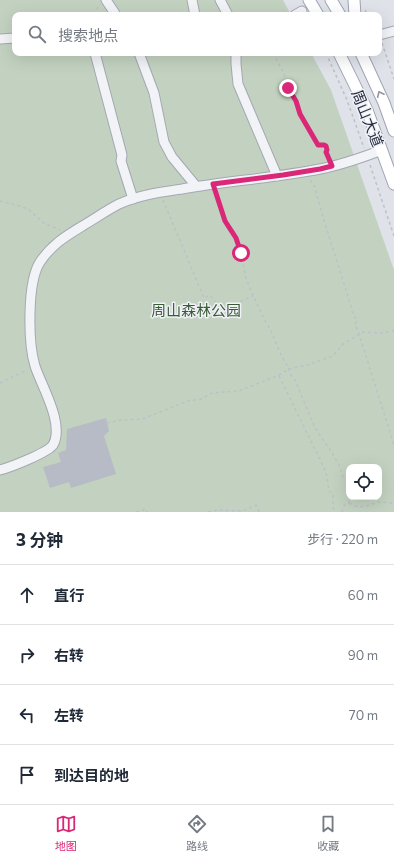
<!DOCTYPE html>
<html lang="zh">
<meta charset="utf-8">
<style>
:root{--surface:#fff;--page:#f2f2f3;--text:#1f2937;--muted:#747a83;--line:#e0e1e3;--accent:#db2777}
body{margin:0;font-family:Commissioner,"Noto Sans SC",sans-serif;background:var(--page);color:var(--text)}
.controls{position:absolute;right:12px;bottom:12px;display:grid;overflow:hidden;border-radius:8px;box-shadow:0 4px 16px #0002}
.controls button{width:36px;height:36px;display:grid;place-items:center;padding:0;border:0;border-bottom:1px solid var(--line);background:var(--surface);color:var(--text);font:20px sans-serif}
.stop{position:absolute;width:12px;height:12px;margin:-9px;border:3px solid #db2777;border-radius:50%;background:#fff}
.stop.end{background:#db2777;border-color:#fff;box-shadow:0 1px 4px #0008}
.list{margin:0;padding:0;list-style:none}
h2{display:flex;justify-content:space-between;align-items:center;height:52px;margin:0;padding:0 16px;font-size:17px}
h2 small{font-size:13px;font-weight:400;color:var(--muted)}
.list li{display:grid;grid-template-columns:26px 1fr auto;gap:12px;align-items:center;box-sizing:border-box;height:60px;padding:0 16px;border-top:1px solid var(--line)}
.list b{display:block;font-size:15px;white-space:nowrap}
.list em{font-size:13px;font-style:normal;color:var(--muted)}
.icon{flex:none;width:22px;height:22px;fill:none;stroke:currentColor;stroke-width:2;stroke-linecap:round;stroke-linejoin:round}
.map{position:relative;flex:none;width:394px;height:512px;overflow:hidden}
.search{position:absolute;background:var(--surface);box-shadow:0 4px 16px #0002;left:12px;right:12px;top:12px;height:44px;display:flex;align-items:center;gap:10px;box-sizing:border-box;padding:0 14px;border-radius:8px;color:var(--muted);font-size:15px}
.sheet{height:292px;background:var(--surface)}
nav{display:flex;justify-content:space-around;align-items:center;box-sizing:border-box;height:56px;border-top:1px solid var(--line);background:var(--surface);font-size:11px;color:var(--muted)}
nav a{display:grid;justify-items:center;gap:2px}
nav .on{color:var(--accent)}
.map>svg:first-child{display:block}
</style>
<div class="map">
<svg width="394" height="512" viewBox="0 0 394 512">
<rect width="100%" height="100%" fill="#dfe2e9"/>
<path fill="#c3d2c0" fill-rule="evenodd" d="M0,0H283L291,15H15V53H311L331,90L394,270V512H0ZM349,467H379V497H349Z"/>
<polygon fill="#b7bbc5" points="106,418 109,431 104,436 116,474 71,488 69,482 50,488 43,467 61,462 58,453 66,450 67,429"/>
<g fill="none" stroke-linecap="round" stroke-linejoin="round">
<defs>
<g id="minor">
<polyline points="106,0 116,15"/>
<polyline points="192,0 195,15"/>
<polyline points="220,0 228,15"/>
<polyline points="295,15 302,11"/>
<polyline points="379,35 394,31"/>
<polyline points="0,39 15,38"/>
<polyline points="95,53 122,155 121,161 133,199"/>
<polyline points="139,53 154,93 164,142 172,157 196,186"/>
<polyline points="236,53 236,64 238,84 277,176"/>
<path d="M0,470C11,467 47,453 53,445C65,424 41,385 35,366C28,343 27,282 40,262C52,244 66,236 84,225C96,218 107,210 119,204C138,195 161,192 182,189C227,181 274,178 320,169C341,165 361,158 382,150"/>
</g>
<g id="major">
<polyline points="309,0 318,15"/>
<polyline points="331,0 340,15"/>
<polyline points="354,0 355,15"/>
<polyline points="339,53 367,110 394,184"/>
<polyline points="361,53 384,103 394,131"/>
</g>
</defs>
<use href="#minor" stroke="#a4a8b3" stroke-width="11"/>
<use href="#major" stroke="#9fa5b4" stroke-width="13"/>
<g stroke="#bdc0c7" stroke-width="1.5" stroke-dasharray="3 3" stroke-linecap="butt">
<polyline points="365,10 368,15"/>
<polyline points="94,15 99,4"/>
<polyline points="382,43 394,79"/>
<path d="M273,53L284,74L288,88L296,101L300,114L318,145H324C326,147 327,149 325,152L329,158"/>
<polyline points="326,53 347,100 364,148"/>
<polyline points="370,165 394,236"/>
<polyline points="311,180 311,183 315,187 316,192 324,220 351,306 353,314 357,321 355,324 359,334 394,445"/>
<polyline points="216,192 225,221 236,238 241,253 246,278 251,291 264,319 271,331 282,357 287,365 291,375 295,380 315,428 331,451 339,465 343,477 349,483"/>
<polyline points="163,200 204,298 210,295 216,303 225,308 253,296"/>
<polyline points="0,201 23,207 29,210 44,223 60,230"/>
<polyline points="279,376 326,472 329,491 333,494 333,507 335,512"/>
<polyline points="0,383 27,370"/>
<polyline points="107,423 120,420 142,419 188,401 201,399 212,393 239,391 279,375 289,369 307,365 333,356 344,343 364,332 381,333 394,331"/>
<polyline points="349,503 358,507 367,506 378,502 394,503"/>
<polyline points="136,512 146,509 147,512"/>
<polyline points="208,512 218,510 243,511 256,505 259,512"/>
<polyline points="342,512 345,504 349,503 350,497"/>
</g>
<use href="#minor" stroke="#f2f3f7" stroke-width="9"/>
<use href="#major" stroke="#fff" stroke-width="11"/>
</g>
<defs><path id="oneway-chevron" d="M-2-3.5L2.5 0L-2 3.5" fill="none" stroke-width="1.6" stroke-linecap="round" stroke-linejoin="round"/></defs>
<use stroke="#9496a0" href="#oneway-chevron" transform="translate(380 94) rotate(-115)"/>
<g fill="none" stroke-linecap="round" stroke-linejoin="round">
<polyline stroke="#db2777" stroke-width="5" points="241,253 236,238 225,221 213,184 283,175 320,169 332,166 326,152 327,150 326,146 324,145 318,145 300,114 296,101 288,88"/>
</g>
<g text-anchor="middle" dominant-baseline="central" stroke-width="3" stroke-linejoin="round" paint-order="stroke">
<g font-size="15" fill="#282e40" stroke="#eff1f6">
<text transform="translate(368 118) rotate(68)">周山大道</text>
</g>
<g font-size="15" fill="#395b35" stroke="#eff1f6">
<text x="196" y="310">周山森林公园</text>
</g>
</g>
</svg>
<div class="controls">
<button><svg class="icon" aria-label="locate" viewBox="0 0 24 24"><circle cx="12" cy="12" r="6"/><path d="M12 2v4M12 18v4M2 12h4M18 12h4"/></svg></button>
</div>
<div class="stop" style="left:241px;top:253px"></div>
<div class="stop end" style="left:288px;top:88px"></div>
<div class="search"><svg class="icon" aria-label="search" viewBox="0 0 24 24"><circle cx="10" cy="10" r="6"/><path d="M15 15l6 6"/></svg>搜索地点</div>
</div>
<section class="sheet">
<h2>3 分钟<small>步行 · 220 m</small></h2>
<ul class="list">
<li><svg class="icon" aria-label="ahead" viewBox="0 0 24 24"><path d="M12 20V5M6 11l6-6 6 6"/></svg><div><b>直行</b></div><em>60 m</em></li>
<li><svg class="icon" aria-label="right" viewBox="0 0 24 24"><path d="M7 20v-9h11M14 6l5 5-5 5"/></svg><div><b>右转</b></div><em>90 m</em></li>
<li><svg class="icon" aria-label="left" viewBox="0 0 24 24"><path d="M17 20v-9H6M10 6l-5 5 5 5"/></svg><div><b>左转</b></div><em>70 m</em></li>
<li><svg class="icon" aria-label="arrive" viewBox="0 0 24 24"><path d="M6 21V4h12l-3 4 3 4H6"/></svg><div><b>到达目的地</b></div></li>
</ul>
</section>
<nav>
<a class="on"><svg class="icon" aria-label="map" viewBox="0 0 24 24"><path d="M3 6l6-2 6 2 6-2v14l-6 2-6-2-6 2zM9 4v14M15 6v14"/></svg>地图</a>
<a><svg class="icon" aria-label="directions" viewBox="0 0 24 24"><path d="M12 3l9 9-9 9-9-9zM9 14v-3h6M13 9l2 2-2 2"/></svg>路线</a>
<a><svg class="icon" aria-label="saved" viewBox="0 0 24 24"><path d="M7 4h10v16l-5-4-5 4z"/></svg>收藏</a>
</nav>
